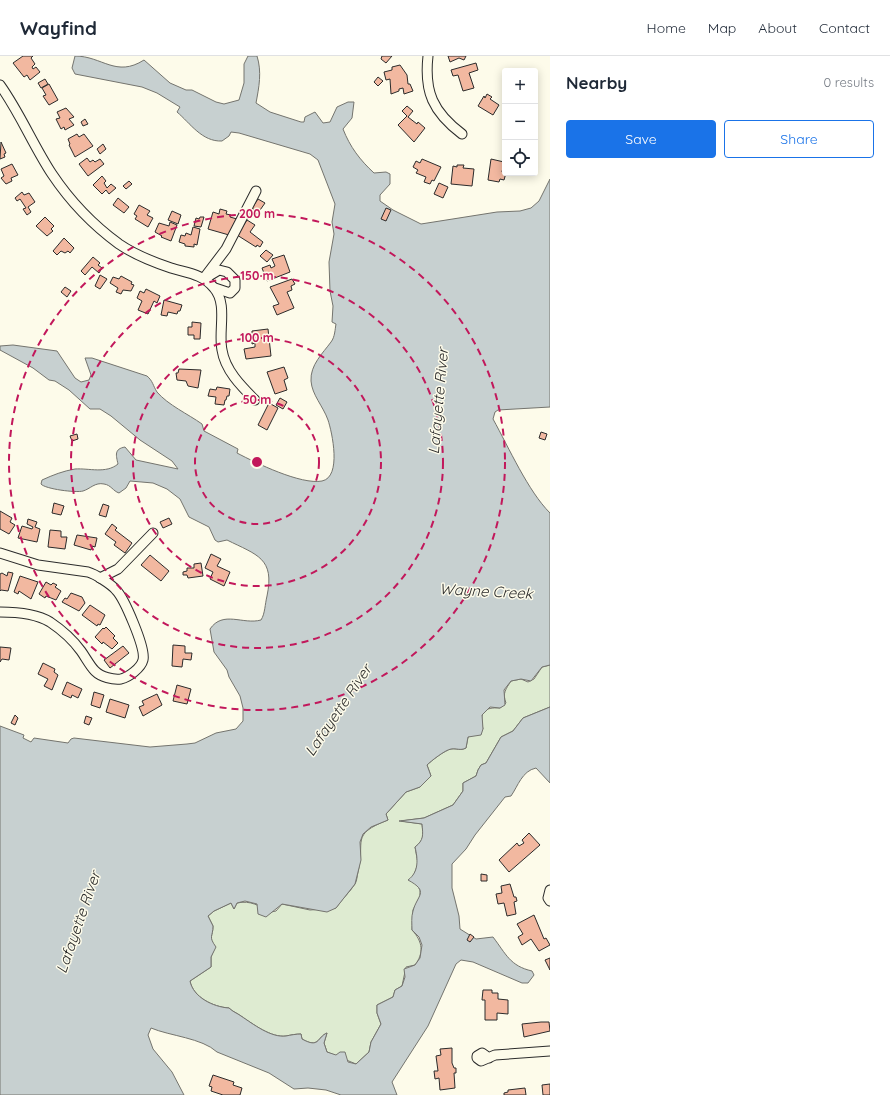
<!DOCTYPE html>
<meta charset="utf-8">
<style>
:root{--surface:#fff;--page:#f6f6f7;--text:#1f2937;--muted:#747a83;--line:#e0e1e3;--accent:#1a73e8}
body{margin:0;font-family:Quicksand,sans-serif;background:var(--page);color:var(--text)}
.controls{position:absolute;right:12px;top:12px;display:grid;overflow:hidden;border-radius:4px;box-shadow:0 2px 10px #0003}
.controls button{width:36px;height:36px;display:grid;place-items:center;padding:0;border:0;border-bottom:1px solid var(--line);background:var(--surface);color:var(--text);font:20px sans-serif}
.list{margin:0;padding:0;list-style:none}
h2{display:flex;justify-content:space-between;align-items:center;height:52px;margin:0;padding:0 16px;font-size:17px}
h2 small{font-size:13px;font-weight:400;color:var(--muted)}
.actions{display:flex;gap:8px;padding:12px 16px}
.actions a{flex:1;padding:9px 0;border:1px solid var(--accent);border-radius:4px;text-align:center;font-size:14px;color:var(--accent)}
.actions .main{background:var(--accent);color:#fff}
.icon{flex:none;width:22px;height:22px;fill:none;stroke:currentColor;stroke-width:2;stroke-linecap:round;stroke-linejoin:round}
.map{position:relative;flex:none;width:550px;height:1039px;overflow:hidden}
header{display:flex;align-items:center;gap:24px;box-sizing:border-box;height:56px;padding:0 20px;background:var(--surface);border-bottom:1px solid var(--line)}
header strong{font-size:19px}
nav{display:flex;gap:22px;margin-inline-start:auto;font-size:14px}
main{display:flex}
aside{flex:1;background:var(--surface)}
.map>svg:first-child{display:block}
</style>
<header>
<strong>Wayfind</strong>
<nav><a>Home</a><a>Map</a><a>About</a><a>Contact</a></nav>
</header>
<main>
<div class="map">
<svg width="550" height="1039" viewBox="0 0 550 1039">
<rect width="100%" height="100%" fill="#fdfbea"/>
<path fill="#deebd1" stroke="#74746e" d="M550,609V651L523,662L513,675L501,681L486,707L481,709L478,714L476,720L463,727V735L453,749L424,762L401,765L422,768C423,779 425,784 415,791L418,808L413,821L420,834V840L413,854L412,874C423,886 424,897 415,909L406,911L402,930L395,934L393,941L377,949V957L381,968L371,986L369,996L356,1008L327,996L324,987L327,977C317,981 319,993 302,983L301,978C295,978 291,979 286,980C271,982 253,968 241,960C237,957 233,956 229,952C213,951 193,941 190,925L211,911V901L215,891C208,880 213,881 213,870L208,860L214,855L231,847L234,853L237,847C251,844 259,850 271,856L276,855L282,848L310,854L336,852C341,844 350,836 355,828C357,825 357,820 358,816C366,785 349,779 388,764L386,758L406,736L420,731L431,720L427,709C431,705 445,694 451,693C457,692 460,695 466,692L468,681L483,673C479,656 484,651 500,652L506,647C502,637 506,633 511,625L521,623L528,626L534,623L542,611Z"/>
<path fill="#c7d0d0" stroke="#74746e" d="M75,0C102,0 116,22 144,4L170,27L186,34H192L216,46L224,48L239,44L244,27V8L248,0H257C262,16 259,31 256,47L270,56L301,66H304L305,61L315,56L323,67L330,66L337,51L348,46H354L352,62L343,73C350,91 360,104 374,117L386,116L390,118V128L380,139V145L393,154L421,168L497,156L520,155L531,152L539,145L550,123V351L498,354L495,356L493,363C509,392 528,435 550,457V609L542,611L531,625L521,623L511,625L504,634L505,649L500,652L490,651L482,659L483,673L481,679L468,681L466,692C460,695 457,692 451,693C445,694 431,705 427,709L431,720L420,731L406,736L386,758L388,764L371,771L363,778L360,786L361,804L355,828L336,852L327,856L282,848L266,861L258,858L257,848L245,845L237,847L234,853L231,847L214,855L208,860L213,870C213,881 208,880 216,891L211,901V911L190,925C193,941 213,951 229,952C233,956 237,957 241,960C253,968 271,982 286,980C291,979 296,978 301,978L302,983C320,993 317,981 327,977L324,987L327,996L336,999L340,996H345L348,1006L356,1008L369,996L371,986L381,968L377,957V949L393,941L395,934L402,930L405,921L404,913L415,909L420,902L422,889L419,881L412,874C412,868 411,861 413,855C417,839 430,836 408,824C419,816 418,803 415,791C424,784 423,779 422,768L399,765L424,762L453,749L463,735V727L476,720L478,714L481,709L486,707L501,681L513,675L523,662L550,651V727L536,712C522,715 518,730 511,740L505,741L475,779L466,793L452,808V832L459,860L460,873L476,883L493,881C506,898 510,910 532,915L534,919L528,927H522L473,906L461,904L456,908L428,970L392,1026L397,1039H341L326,1034L308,1032L294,1033L269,1017L217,996C202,982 170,980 151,972L148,979L153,993L172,1016L184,1039H0V670L24,679L23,682L31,686L34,682L68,687L71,683L74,682L150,691L187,688L195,687L216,677L236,673L243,665V652L240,640L229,621L227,614L214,596L210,573C223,554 243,569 261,564C265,558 265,548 267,540C275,502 257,499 227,484L218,486L215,484L209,471L189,461L180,443L167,433L153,427L130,425L126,432L119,437C113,435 111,429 104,428C95,426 90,433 83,435C76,437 45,433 41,428L42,424C53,419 63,415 75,413C89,412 106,418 118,408C116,399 114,393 125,391L136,404L178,413L172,405L140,384L111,360L100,353H90L69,334L55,325L49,324L33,312L0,294V290L13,289L57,295L75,322L81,326L89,324L91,319L85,302H92L147,320C153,325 153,330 157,336C168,349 188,358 202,368L204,375L238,393L237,397C256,407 301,429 322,425C342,421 332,376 328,364C323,350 312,339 311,325C310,309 323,297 331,286C335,281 335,273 336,268L332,266L333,250L330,235L329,206L334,178L332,166L335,148L318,104L310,98L239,77L231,76L229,80L222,85C202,86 190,67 177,56L180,51L157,37L142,31L75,18L72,12Z"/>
<g fill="#f2b8a0" stroke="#2b2b2b">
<polygon points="23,0 33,0 31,2 35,8 32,11 33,13 36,11 40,16 30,24 27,19 24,21 13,7"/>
<polygon points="382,0 392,0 386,7 381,3"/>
<polygon points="448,0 466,0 464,4 459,2 450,6"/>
<polygon points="476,7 478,14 469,17 474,32 463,35 458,19 453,20 451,14"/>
<polygon points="400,9 407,19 408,28 410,28 413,35 404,38 403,32 399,33 399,35 391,38 390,23 386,24 384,16 392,14 392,11"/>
<polygon points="378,21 383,25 378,30 374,26"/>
<polygon points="45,23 48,28 41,32 38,27"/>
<polygon points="49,28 58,44 49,49 43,40 46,39 42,32"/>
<polygon points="487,38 492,41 490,43 499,49 493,59 478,50 484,40 485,42"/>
<polygon points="407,50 413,55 408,61 417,68 418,66 425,72 414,86 398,69 407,60 402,55"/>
<polygon points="66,52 74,61 69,63 74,69 65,74 64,71 61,73 56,63 60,62 57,56"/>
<polygon points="85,63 88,68 83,70 81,66"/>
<polygon points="77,78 79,81 84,78 93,90 75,101 69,89 70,88 68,83"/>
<polygon points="1,86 6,97 4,98 5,101 0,103"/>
<polygon points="103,88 106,93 100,98 97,93"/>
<polygon points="87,102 90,106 93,104 95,106 100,103 104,108 88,120 79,108"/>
<polygon points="422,103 441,111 434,125 432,124 430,128 424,126 426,121 416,117 418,114 413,111 416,105 420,107"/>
<polygon points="491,103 504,106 502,116 506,117 504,124 500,123 499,126 488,124"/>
<polygon points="12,108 18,119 11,122 12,125 6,128 1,122 4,120 1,113"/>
<polygon points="457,109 464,109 463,112 474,113 472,130 451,128 453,110 457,111"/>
<polygon points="102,120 106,125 104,127 107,132 111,128 116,132 109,138 106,134 102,138 93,129"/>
<polygon points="129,125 132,128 126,133 123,130"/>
<polygon points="439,127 448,131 443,142 434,138"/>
<polygon points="22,136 24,139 29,137 35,146 28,151 31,156 27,159 23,153 26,152 20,143 17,145 15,142"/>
<polygon points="118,142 129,151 124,157 113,149"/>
<polygon points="258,143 265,147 258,157 252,152"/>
<polygon points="139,149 150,155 147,159 153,162 148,171 135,163 137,160 134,158"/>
<polygon points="386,152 391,154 386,165 381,163"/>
<polygon points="220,153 227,155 226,158 231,159 230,161 237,163 229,179 208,173 213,156 219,158"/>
<polygon points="172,155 181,159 178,168 168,164"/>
<polygon points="45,161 54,170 51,173 53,175 47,180 36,170"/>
<polygon points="200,161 204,161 201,171 194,170 196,162 199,163"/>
<polygon points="247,164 255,169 250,176 263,186 260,191 257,189 256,191 237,179"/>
<polygon points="170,166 177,169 171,185 161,181 162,180 155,176 159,167 169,170"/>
<polygon points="193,171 200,173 197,189 194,188 194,191 185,190 185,188 179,186 181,179 185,180 186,177 191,179"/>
<polygon points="64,182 74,192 70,197 68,195 65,197 61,195 57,199 53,195"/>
<polygon points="266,194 273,199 267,206 260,200"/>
<polygon points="284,199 290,216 267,225 262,212 270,209 271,212 275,210 272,203"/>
<polygon points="93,201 100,207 98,209 102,212 99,217 92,211 85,219 81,215"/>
<polygon points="100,219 107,223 100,233 95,230"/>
<polygon points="121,220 132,226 131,228 134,229 131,235 123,234 121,238 116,236 118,232 110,227 113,221 119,223"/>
<polygon points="292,223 295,228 291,230 292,234 287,236 294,252 277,259 273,250 279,248 270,231"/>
<polygon points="65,231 71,235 67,241 61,236"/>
<polygon points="146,233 160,240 157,247 154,245 148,258 138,254 142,245 137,242 140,235 144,237"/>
<polygon points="164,244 182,249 180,255 178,255 177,258 168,256 167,260 161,259"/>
<polygon points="192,266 201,267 200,283 194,283 194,279 188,279 188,271 192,271"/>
<polygon points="268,273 271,300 246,303 244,293 255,291 255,287 252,288 252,275"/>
<polygon points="284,311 288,322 284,324 287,334 275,338 267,316"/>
<polygon points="179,313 201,314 198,332 188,330 186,325 177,324 176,317 178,317"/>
<polygon points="217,331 230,333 229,340 227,340 226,344 225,344 224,349 215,348 216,341 208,340 210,333 216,334"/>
<polygon points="280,342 287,346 283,353 276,349"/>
<polygon points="269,347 278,352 267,374 258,369"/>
<polygon points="541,376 547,378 545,384 539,382"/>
<polygon points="77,378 78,383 72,385 70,380"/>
<polygon points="54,447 64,450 61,459 52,457"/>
<polygon points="103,448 109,450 106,461 99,459"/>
<polygon points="0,455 12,462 10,466 15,469 9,478 0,473"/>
<polygon points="169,462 172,468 163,472 160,466"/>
<polygon points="28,463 37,466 35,471 40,473 37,486 18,482 22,470 32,473 33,471 27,468"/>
<polygon points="112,468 117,472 115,474 132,487 125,497 114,489 116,486 105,478"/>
<polygon points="50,474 61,475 61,481 67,481 65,493 48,491"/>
<polygon points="77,479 97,482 95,491 92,490 91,494 74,489"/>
<polygon points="211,498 221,503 217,510 230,516 224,530 210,523 213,516 205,512"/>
<polygon points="150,499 169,515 161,525 141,509"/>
<polygon points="201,507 203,520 188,522 187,519 183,519 183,516 187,515 187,512 194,512 194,508"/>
<polygon points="8,516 13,517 8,535 1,534 0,535 0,518 2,517 7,520"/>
<polygon points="20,520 38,526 31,543 19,535 18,538 14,536"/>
<polygon points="46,526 51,529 53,527 57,529 55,531 61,535 56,544 46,540 45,542 39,538"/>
<polygon points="71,537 82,541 85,547 79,555 62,546 65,542 67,543"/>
<polygon points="90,549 105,559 100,569 98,568 97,570 82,559"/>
<polygon points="106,571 115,580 113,582 118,587 112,593 103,586 102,588 95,581 103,572 104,573"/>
<polygon points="173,589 185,590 185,597 192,597 191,604 183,603 182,611 172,610"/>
<polygon points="123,590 129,597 110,612 104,604"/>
<polygon points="0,591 11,592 9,604 2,603 0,606"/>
<polygon points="43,607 55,613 54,616 58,619 52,634 44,630 48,623 38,618"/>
<polygon points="67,626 82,633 78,642 72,639 71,642 62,638"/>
<polygon points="177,629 191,633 187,648 173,645"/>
<polygon points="94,636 104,639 100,652 91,649"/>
<polygon points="157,638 162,649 143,660 139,651 144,649 142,645"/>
<polygon points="110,643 129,649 125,662 106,656"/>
<polygon points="15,659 18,662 15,669 11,667"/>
<polygon points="86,660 92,662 89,669 84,667"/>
<polygon points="529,777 540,789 509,816 499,804 517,787 519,790 524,787 522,784"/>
<polygon points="481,818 487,819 487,825 481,825"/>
<polygon points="510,828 514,841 516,841 517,845 514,846 516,858 507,860 504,847 498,848 496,838 502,837 501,830"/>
<polygon points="534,859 544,883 546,882 550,889 539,895 531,883 522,889 518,881 523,878 517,868"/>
<polygon points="470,878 474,881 470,886 467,884"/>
<polygon points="550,902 550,914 545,904"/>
<polygon points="483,934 492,934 492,937 498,937 498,943 508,944 508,958 497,957 497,964 485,964 485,944 482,944"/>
<polygon points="541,966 549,966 550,975 524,981 522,968"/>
<polygon points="452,992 452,1007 454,1012 456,1012 456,1017 454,1017 455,1032 440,1034 439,1022 435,1023 434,1015 438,1015 436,1000 441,999 440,993"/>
<polygon points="213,1019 234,1026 233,1029 242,1032 240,1039 223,1039 211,1035 212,1031 209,1030"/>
<polygon points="550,1028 550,1039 543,1039 542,1029"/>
<polygon points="525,1032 526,1039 504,1039 504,1037 508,1036 508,1034"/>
</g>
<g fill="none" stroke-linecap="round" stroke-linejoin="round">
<defs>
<g id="minor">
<path d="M428,0C424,36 433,56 462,78"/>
<path d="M0,29C20,57 33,89 52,118C70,145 93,169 119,188C135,199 153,206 171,212C187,217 203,218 214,232C228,248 218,275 222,294C225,314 241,330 255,344"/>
<polyline points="209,220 219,214 227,216 235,224 235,232 230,237 215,232"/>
<polyline points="204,222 226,193 256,135"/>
<path d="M0,497L38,509L88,516C95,518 111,528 116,534C124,542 146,592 143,604C141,612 129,621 121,623C113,624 101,621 95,615C90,610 86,602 81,595C73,584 62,574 50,566C37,558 15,556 0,556"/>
<polyline points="100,522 118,513 153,477"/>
<polyline points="550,834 548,842 550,845"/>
<polyline points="489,1002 482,997 477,1000 477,1002 481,1005 495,999 550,995"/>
</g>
</defs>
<use href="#minor" stroke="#2b2b2b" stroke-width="11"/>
<use href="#minor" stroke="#fdfbea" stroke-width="9"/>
</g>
<g fill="none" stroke="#c2185b" stroke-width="2" stroke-dasharray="7 5">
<circle cx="257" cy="406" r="62"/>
<circle cx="257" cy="406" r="124"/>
<circle cx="257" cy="406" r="186"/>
<circle cx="257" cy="406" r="248"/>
</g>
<g text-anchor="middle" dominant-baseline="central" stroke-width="3" stroke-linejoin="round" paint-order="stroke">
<g font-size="15" font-style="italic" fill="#2b2b2b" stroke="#fdfbea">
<text transform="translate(438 345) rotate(-85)">Lafayette River</text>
<text transform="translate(486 535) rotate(3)">Wayne Creek</text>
<text transform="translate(338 654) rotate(-56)">Lafayette River</text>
<text transform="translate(78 866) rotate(-71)">Lafayette River</text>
</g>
</g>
<circle cx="257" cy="406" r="6" fill="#c2185b" stroke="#fdfbea" stroke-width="2"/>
<g font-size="12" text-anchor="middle" font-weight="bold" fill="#c2185b" stroke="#fdfbea" stroke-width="3" stroke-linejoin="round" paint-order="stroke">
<text x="257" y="162">200 m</text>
<text x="257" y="224">150 m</text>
<text x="257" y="286">100 m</text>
<text x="257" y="348">50 m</text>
</g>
</svg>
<div class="controls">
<button>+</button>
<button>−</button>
<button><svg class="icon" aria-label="locate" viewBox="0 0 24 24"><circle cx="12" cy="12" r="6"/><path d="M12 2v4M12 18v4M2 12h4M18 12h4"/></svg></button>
</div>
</div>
<aside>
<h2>Nearby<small>0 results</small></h2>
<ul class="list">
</ul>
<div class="actions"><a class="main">Save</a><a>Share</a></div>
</aside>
</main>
